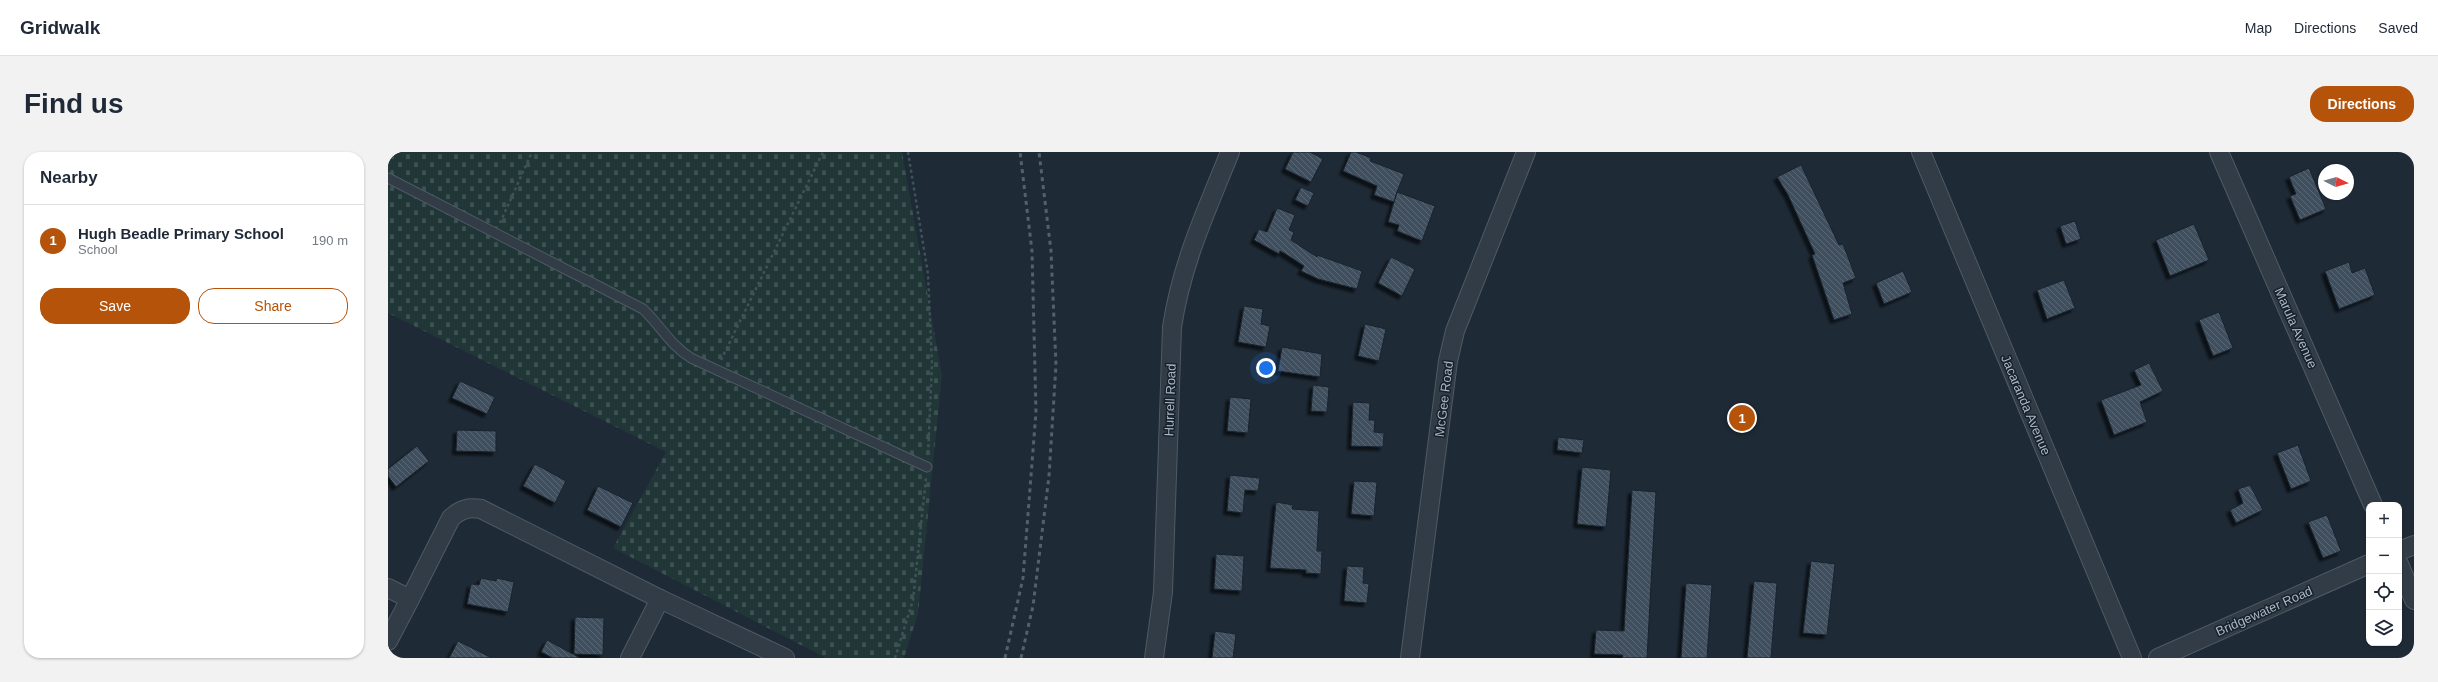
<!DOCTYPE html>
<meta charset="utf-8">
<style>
:root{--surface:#fff;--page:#f2f2f3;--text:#1f2937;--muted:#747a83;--line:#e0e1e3;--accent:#b45309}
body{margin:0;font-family:Arial,sans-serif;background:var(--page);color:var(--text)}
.controls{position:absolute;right:12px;bottom:12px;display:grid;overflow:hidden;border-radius:8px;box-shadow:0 1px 3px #0004}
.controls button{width:36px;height:36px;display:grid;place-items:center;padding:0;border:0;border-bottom:1px solid var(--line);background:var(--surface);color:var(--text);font:20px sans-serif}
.compass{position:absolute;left:1930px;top:12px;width:36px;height:36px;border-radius:50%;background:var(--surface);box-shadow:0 1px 3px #0004;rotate:95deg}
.you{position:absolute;left:878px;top:216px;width:14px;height:14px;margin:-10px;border:3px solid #fff;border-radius:50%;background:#1a73e8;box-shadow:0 0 0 6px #1a73e833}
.badge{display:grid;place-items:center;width:26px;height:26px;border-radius:50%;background:var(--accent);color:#fff;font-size:13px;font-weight:700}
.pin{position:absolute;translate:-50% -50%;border:2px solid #fff;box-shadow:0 1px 4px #0006}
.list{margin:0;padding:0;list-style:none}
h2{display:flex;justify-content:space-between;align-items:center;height:52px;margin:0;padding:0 16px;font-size:17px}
h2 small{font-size:13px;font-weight:400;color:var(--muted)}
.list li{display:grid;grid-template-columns:26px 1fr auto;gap:12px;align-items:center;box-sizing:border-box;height:72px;padding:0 16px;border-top:1px solid var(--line)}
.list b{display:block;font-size:15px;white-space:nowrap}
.list p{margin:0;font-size:13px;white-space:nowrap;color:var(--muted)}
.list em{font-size:13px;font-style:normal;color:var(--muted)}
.actions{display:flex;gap:8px;padding:12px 16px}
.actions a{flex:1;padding:9px 0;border:1px solid var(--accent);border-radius:16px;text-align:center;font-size:14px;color:var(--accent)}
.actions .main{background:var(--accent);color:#fff}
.icon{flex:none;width:22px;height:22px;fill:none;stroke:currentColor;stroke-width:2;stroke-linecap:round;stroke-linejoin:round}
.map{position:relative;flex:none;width:2026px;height:506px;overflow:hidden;border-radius:16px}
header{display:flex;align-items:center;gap:24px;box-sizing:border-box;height:56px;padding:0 20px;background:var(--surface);border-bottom:1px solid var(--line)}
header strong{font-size:19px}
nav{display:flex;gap:22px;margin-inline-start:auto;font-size:14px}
.intro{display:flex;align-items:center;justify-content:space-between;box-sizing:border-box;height:96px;padding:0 24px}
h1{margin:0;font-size:28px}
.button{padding:10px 18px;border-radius:16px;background:var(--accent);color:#fff;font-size:14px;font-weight:700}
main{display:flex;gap:24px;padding:0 24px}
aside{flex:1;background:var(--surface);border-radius:16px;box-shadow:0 1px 3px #0004}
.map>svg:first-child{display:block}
</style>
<header>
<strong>Gridwalk</strong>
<nav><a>Map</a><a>Directions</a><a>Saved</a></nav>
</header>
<div class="intro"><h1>Find us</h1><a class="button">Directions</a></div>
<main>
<aside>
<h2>Nearby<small></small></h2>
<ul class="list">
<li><span class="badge">1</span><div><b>Hugh Beadle Primary School</b><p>School</p></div><em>190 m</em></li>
</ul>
<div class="actions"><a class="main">Save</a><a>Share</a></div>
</aside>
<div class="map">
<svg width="2026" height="506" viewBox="0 0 2026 506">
<defs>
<pattern id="cemetery-stones" width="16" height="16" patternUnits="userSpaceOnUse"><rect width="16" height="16" fill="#203637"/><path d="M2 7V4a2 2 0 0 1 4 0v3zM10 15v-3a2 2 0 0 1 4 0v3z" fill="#3e5152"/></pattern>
<pattern id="building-back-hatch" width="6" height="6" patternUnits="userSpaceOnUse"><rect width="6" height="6" fill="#41505e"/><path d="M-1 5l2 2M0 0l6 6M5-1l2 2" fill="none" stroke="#5a6773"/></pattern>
<filter id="shadow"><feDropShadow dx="-3.5" dy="3.5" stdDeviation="1" flood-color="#0009"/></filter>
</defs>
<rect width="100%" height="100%" fill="#1e2a36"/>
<polygon fill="url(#cemetery-stones)" points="0,0 514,0 554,223 530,462 516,506 438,506 225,396 278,300 0,161"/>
<g fill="url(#building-back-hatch)" stroke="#19232d" filter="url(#shadow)">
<polygon points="905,0 922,0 935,7 923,30 897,17"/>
<polygon points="963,0 968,0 983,6 982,9 1016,22 1009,40 1047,54 1034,89 1009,79 1011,73 1000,70 1009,40 1006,50 986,43 989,34 955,19"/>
<polygon points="1413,13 1451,93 1455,92 1468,126 1455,131 1464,162 1446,168 1424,103 1427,102 1400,43 1389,25"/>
<polygon points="1921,16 1938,57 1912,68 1902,44 1908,42 1901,25"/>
<polygon points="913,35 926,41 920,54 907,48"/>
<polygon points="889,56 907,63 901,78 906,80 903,88 929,105 929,103 974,119 969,137 930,127 913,119 916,114 896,101 892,99 891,102 866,88 871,77 879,80"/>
<polygon points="1687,69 1693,87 1678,92 1672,74"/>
<polygon points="1806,72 1821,108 1782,124 1768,88"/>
<polygon points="1003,105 1027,117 1014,144 990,131"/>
<polygon points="1961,110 1964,121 1977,116 1987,143 1951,157 1937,119"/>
<polygon points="1515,119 1524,140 1496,152 1488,131"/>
<polygon points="1676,128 1687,156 1659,167 1649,138"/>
<polygon points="856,154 875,157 873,172 882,174 878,195 850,190"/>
<polygon points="1831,160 1845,196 1825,204 1811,168"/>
<polygon points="977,172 998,177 991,209 970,204"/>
<polygon points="894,195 934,202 932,225 890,219"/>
<polygon points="1761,211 1775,239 1752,250 1759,270 1726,283 1713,248 1753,233 1746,218"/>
<polygon points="72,229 107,245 99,262 64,246"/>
<polygon points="925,233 941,235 939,260 923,259"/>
<polygon points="842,245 863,247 860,281 839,279"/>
<polygon points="965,250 982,251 981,268 987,268 986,280 996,281 995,295 963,294"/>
<polygon points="69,278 108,279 108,300 68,299"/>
<polygon points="1170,285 1196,288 1194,301 1169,298"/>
<polygon points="1910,293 1923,329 1903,337 1889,301"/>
<polygon points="29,294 41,309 8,335 0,324 0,317"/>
<polygon points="147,312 178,329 167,351 135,334"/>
<polygon points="1194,315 1223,318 1218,375 1189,372"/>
<polygon points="842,323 872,326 870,339 857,338 855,361 839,359"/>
<polygon points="966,329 989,330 986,364 963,362"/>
<polygon points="1862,333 1875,358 1848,371 1842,358 1855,351 1850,337"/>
<polygon points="210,334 245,351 233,375 199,358"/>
<polygon points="1244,338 1268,340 1259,506 1234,506 1235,503 1206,502 1208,478 1236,479"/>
<polygon points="888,350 905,353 904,357 931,359 929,399 934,399 933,422 918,421 918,418 882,416"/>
<polygon points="1939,363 1953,399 1935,406 1920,370"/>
<polygon points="828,402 856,404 854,439 826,437"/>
<polygon points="1423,409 1447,412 1439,483 1415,481"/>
<polygon points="959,414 976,415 975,431 981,432 979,451 956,449"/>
<polygon points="93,426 108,429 109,426 126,430 120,460 79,452 83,432 91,433"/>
<polygon points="1366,429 1389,431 1383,506 1359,506"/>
<polygon points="1298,431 1324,433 1319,506 1293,506"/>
<polygon points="187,465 216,466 215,503 186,502"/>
<polygon points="827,479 848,482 845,506 824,506"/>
<polygon points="159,488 192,506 165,506 153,500"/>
<polygon points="70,489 104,506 61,506"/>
</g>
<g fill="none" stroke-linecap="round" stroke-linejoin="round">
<defs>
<path id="service" d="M0,26L255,157C272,173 283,194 303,206L539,315"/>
<g id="minor">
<polyline points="1533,0 1744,506"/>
<polyline points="1831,0 1985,353"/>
<polyline points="2011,399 2026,393"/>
<polyline points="2011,412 2026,448"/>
<path d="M0,436L22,447L63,366C73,357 80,355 93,357L272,447L397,506"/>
<polyline points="0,489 22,447"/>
<polyline points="242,506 272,447"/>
<path d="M766,506L775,440L784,175C794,110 818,60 842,0"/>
<polyline points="1022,506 1060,209 1067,179 1138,0"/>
<polyline points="1770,506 1981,412"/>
</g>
</defs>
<use href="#service" stroke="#4f5a65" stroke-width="11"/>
<use href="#minor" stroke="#4f5a65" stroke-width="20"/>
<g stroke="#3e5355" stroke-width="2.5" stroke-dasharray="3 3" stroke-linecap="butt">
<polyline points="520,0 540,122 544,212 540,303"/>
<polyline points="112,71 144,0"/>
<polyline points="333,208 435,0"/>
<polyline points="507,506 525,448 538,326"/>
</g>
<use href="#service" stroke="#323c46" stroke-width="9"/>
<use href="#minor" stroke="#323c46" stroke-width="18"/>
<g stroke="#53606e" stroke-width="3" stroke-dasharray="4 4" stroke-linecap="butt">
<polyline points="617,506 635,426 648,260 644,99 632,0"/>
<polyline points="633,506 645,454 661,324 668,213 663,99 651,0"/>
</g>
</g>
<g text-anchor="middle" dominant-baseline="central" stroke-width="3" stroke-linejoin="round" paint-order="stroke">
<g font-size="13" fill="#abb7c4" stroke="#17212b">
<text transform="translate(1908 176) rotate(66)">Marula Avenue</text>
<text transform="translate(1056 247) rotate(-83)">McGee Road</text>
<text transform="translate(782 248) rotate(-88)">Hurrell Road</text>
<text transform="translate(1638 253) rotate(67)">Jacaranda Avenue</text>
<text transform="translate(1876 459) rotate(-24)">Bridgewater Road</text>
</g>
</g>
</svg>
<div class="controls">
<button>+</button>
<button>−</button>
<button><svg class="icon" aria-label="locate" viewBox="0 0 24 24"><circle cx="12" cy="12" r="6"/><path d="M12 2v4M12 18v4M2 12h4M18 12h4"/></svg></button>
<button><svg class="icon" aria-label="layers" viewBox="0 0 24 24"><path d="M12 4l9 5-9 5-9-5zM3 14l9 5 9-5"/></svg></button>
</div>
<svg class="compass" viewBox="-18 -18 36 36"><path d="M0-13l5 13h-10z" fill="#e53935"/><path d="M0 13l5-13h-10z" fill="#747a83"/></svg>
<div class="you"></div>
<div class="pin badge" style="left:1354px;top:266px">1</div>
</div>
</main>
